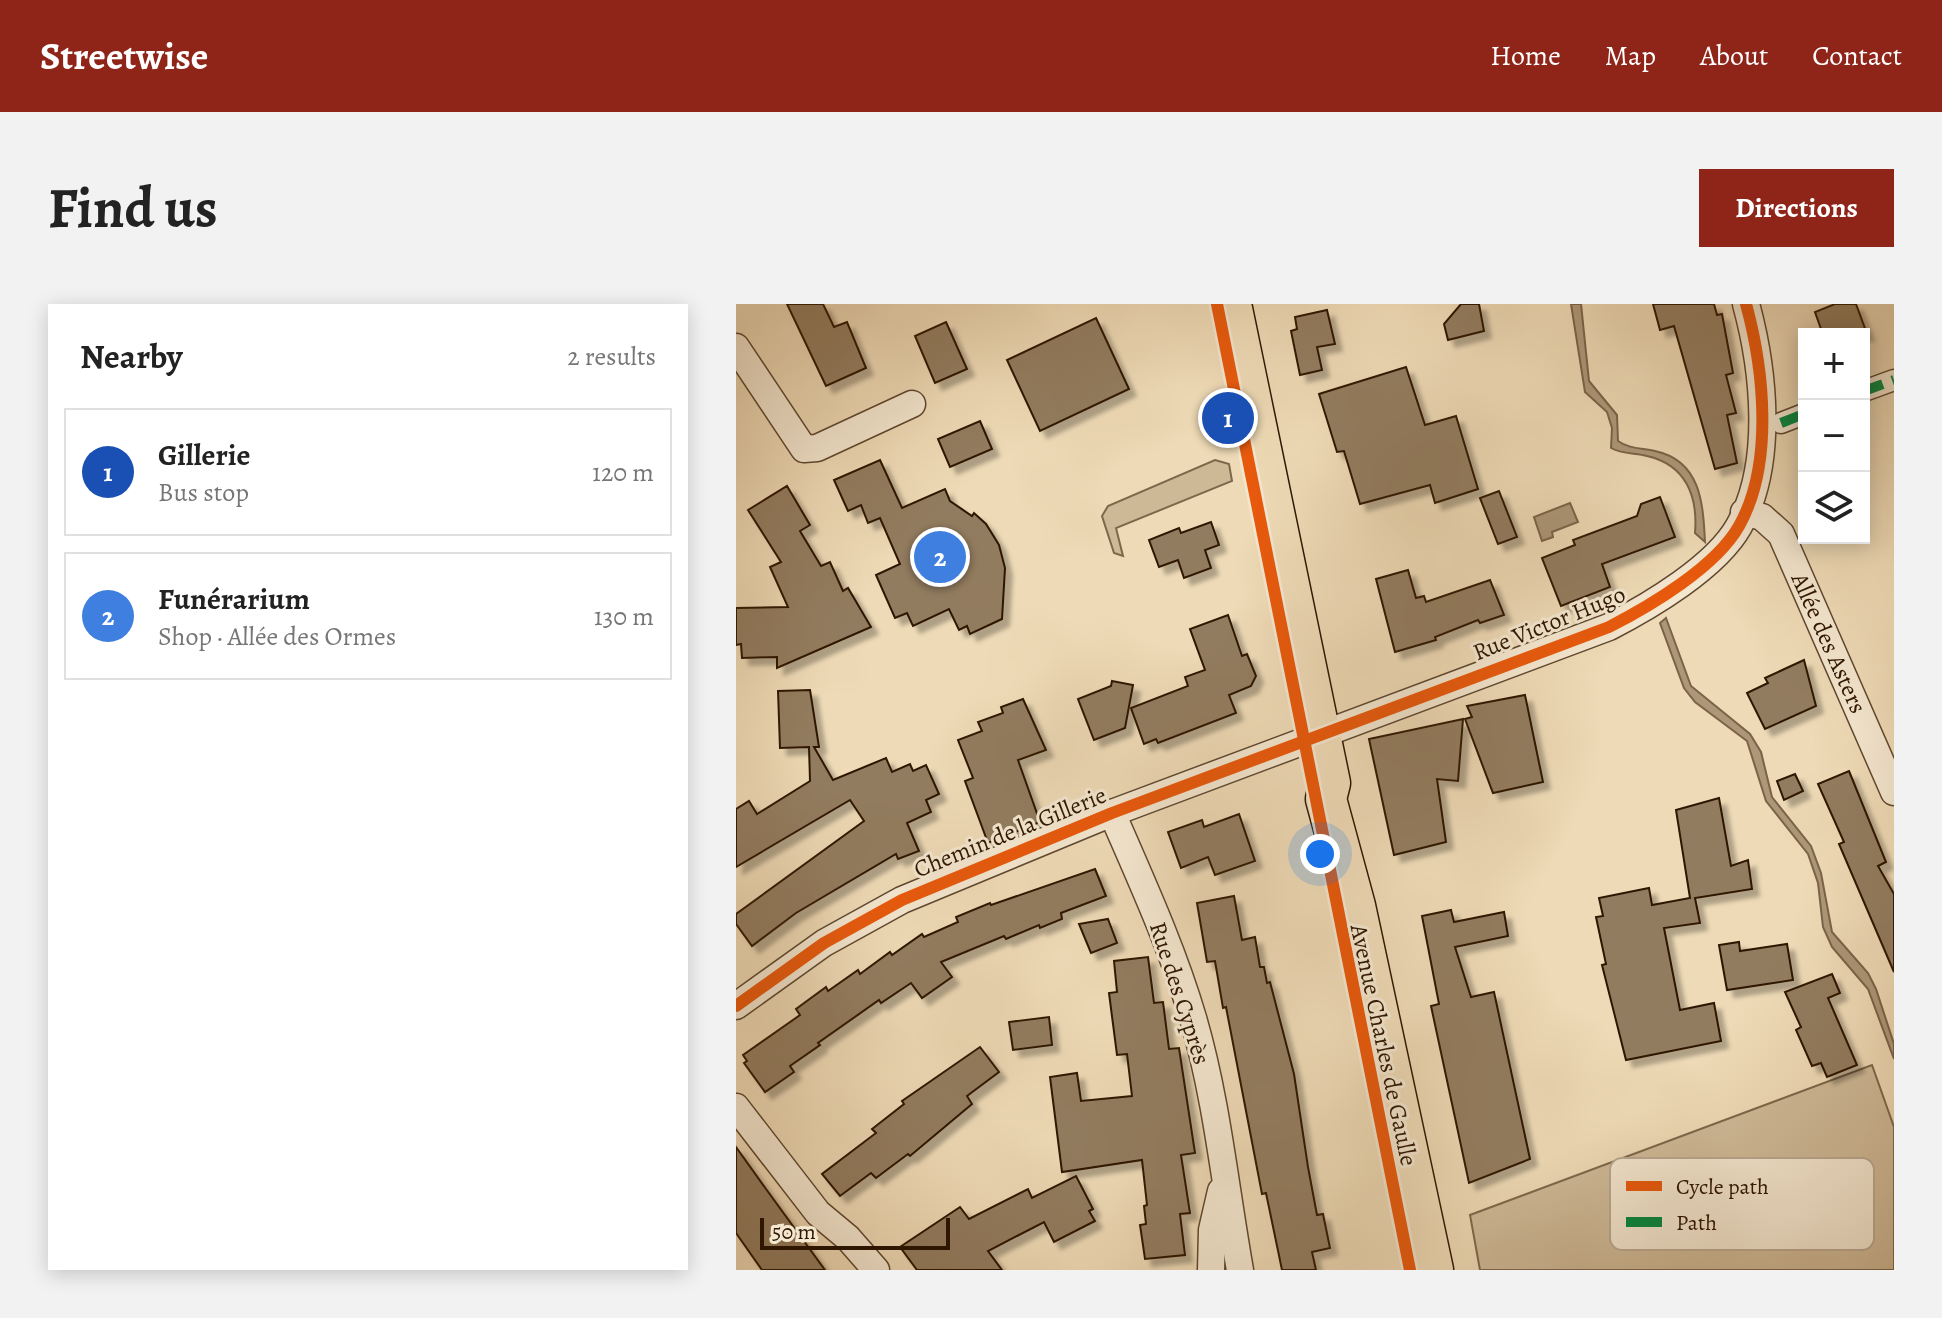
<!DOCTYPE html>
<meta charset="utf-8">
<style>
:root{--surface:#fff;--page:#f2f2f2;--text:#222;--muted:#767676;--line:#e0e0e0;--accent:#8f2418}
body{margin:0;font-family:Alegreya,serif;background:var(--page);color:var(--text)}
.controls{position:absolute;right:24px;top:24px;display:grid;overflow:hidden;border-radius:0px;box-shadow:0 4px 20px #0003}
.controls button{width:72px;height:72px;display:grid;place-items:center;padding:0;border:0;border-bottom:2px solid var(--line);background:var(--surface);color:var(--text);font:40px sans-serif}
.scale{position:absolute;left:24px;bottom:20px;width:190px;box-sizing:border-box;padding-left:8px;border:4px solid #2f1600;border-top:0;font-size:22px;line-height:28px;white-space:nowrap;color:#2f1600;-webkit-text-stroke:6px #f4e7d0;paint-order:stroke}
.you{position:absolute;left:584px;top:550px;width:28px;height:28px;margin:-20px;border:6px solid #fff;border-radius:50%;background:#1a73e8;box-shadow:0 0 0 12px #1a73e833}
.badge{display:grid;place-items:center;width:52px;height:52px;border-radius:50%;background:var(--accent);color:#fff;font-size:26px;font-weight:700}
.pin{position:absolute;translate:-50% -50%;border:4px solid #fff;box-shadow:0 2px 8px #0006}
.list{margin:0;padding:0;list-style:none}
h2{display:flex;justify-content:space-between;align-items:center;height:104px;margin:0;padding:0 32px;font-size:34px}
h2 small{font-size:26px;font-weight:400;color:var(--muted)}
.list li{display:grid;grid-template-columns:52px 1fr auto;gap:24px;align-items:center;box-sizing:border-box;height:128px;margin:0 16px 16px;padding:0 16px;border:2px solid var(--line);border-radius:0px}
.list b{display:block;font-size:30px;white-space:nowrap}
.list p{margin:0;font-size:26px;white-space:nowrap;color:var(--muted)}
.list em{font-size:26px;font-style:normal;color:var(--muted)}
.icon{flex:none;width:44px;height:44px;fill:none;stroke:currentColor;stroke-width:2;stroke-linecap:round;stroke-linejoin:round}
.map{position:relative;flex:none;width:1158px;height:966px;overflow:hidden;border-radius:0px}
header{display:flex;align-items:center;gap:48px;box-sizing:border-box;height:112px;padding:0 40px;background:var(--accent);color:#fff}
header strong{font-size:38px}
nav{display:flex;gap:44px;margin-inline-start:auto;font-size:28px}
.intro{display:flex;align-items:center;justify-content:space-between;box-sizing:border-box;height:192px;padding:0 48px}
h1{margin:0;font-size:56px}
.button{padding:20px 36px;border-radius:0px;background:var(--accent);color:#fff;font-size:28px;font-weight:700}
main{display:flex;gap:48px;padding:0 48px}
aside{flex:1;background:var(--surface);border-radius:0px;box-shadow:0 4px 20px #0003}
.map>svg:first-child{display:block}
</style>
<header>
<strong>Streetwise</strong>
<nav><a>Home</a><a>Map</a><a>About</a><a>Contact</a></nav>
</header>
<div class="intro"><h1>Find us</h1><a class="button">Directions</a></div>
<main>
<aside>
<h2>Nearby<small>2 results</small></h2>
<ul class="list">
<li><span class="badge" style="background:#1a4fb4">1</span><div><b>Gillerie</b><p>Bus stop</p></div><em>120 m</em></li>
<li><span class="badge" style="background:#3f7fe0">2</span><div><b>Funérarium</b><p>Shop · Allée des Ormes</p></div><em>130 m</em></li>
</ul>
</aside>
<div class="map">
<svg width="1158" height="966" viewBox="0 0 1158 966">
<defs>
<filter id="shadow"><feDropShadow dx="7" dy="7" stdDeviation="2" flood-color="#0004"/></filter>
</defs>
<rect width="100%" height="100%" fill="#eedab6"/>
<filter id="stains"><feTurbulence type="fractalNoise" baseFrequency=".0025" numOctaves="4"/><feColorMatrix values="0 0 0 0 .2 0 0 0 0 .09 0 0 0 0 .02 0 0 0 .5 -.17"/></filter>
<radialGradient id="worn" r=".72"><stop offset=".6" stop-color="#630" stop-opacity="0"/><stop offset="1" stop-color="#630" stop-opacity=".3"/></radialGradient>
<g fill="#ceb997" stroke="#7e684c" stroke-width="2">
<polygon points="479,156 493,160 496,177 380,224 387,252 378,249 366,212 372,202"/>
<polygon points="1136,761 1158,823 1158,966 744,966 734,911"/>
</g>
<g fill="#ad9778" stroke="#7b6348" stroke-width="2">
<path d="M835,0H845L853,77L881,111L882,137C893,145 906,144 919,147C965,157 967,199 969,238L959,229C962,192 950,161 911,152C900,149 885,150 875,144L876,124L871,108L849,88Z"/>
<polygon points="834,199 842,218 816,228 817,233 806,237 798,213"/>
<polygon points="930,314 955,382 1014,430 1025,448 1036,493 1075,542 1085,569 1096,628 1132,669 1140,685 1158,740 1158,755 1132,685 1096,643 1087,623 1082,579 1072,550 1030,497 1011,437 959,398 948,384 924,319"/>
</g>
<g fill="#927c5f" stroke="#2f1600" stroke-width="2" filter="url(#shadow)">
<polygon points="51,0 87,0 98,23 111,18 130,64 90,82"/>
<polygon points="725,0 743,0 748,27 712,36 708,20"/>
<polygon points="917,0 978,0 981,11 986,10 997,69 990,71 1000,109 991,111 1001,159 979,165 938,22 924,26"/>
<polygon points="1099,0 1120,0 1131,30 1100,30 1085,25 1079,8"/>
<polygon points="591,6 599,40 581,43 586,66 564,71 555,27 561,25 559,13"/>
<polygon points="360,14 393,85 304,127 271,56"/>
<polygon points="210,18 231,65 199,79 179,32"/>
<polygon points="670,63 689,121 720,112 742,185 699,199 694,181 624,200 608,147 601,148 583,90"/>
<polygon points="244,117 256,145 214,163 202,135"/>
<polygon points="144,156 166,204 209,185 214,197 236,212 238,209 250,220 263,241 269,264 266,315 234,330 231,322 223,326 213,305 177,322 171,309 159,314 140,271 164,260 144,214 132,219 125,201 112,207 98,176"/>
<polygon points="51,182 74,221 64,227 85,262 94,258 107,287 112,284 135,323 41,364 41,353 6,354 5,340 0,341 0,304 52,303 34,263 45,258 12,206"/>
<polygon points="763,187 781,233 762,240 744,194"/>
<polygon points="924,193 939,233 866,260 874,283 825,302 806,254 839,241 837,236 901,212 905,200"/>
<polygon points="475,218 483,241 469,246 475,264 448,274 442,256 423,263 413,236 443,224 445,229"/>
<polygon points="672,266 680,294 688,292 690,298 754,276 768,311 744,319 742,316 699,333 700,336 659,348 640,275"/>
<polygon points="492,311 506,352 511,350 520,372 515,382 493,391 500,409 422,439 420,435 408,440 395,404 452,382 449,373 469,366 454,325"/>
<polygon points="1068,356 1080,402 1029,425 1011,389 1032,379 1029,374"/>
<polygon points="376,377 397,381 389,424 358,436 342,395 375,382"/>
<polygon points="74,386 83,443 78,443 97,476 150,454 156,468 174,460 177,467 190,461 203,490 190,496 195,508 171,519 183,547 162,555 160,550 60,609 16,642 0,620 0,610 128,517 114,496 0,563 0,505 13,497 21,510 74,477 73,443 44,444 42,387"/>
<polygon points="789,391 807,478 757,489 729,415 736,413 731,402"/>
<polygon points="287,395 310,446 282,456 304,518 252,539 229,477 237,474 222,436 246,427 242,418 267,409 265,403"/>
<polygon points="727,415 722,477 701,475 710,538 658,551 633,435"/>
<polygon points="1113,467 1150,558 1142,562 1158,590 1158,668 1103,540 1108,538 1082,480"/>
<polygon points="1059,470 1067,487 1048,496 1041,477"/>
<polygon points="983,494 995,562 1012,556 1016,585 959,594 964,619 928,624 944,706 978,699 985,737 890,756 866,661 870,660 860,613 867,612 863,594 913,584 916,601 954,594 940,506"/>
<polygon points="503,510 519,557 479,571 472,553 445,564 432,528 466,516 468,523"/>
<polygon points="359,565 370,592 325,609 326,615 304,624 303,621 270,635 268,632 205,658 216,673 186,694 175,679 145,699 143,696 82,739 84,741 54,762 58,768 29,788 8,759 11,757 7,751 64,711 60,705 90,683 92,687 122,666 124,670 154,648 156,651 186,630 188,633 222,618 220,613 254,599 255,601"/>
<polygon points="498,592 506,636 519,633 524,663 528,663 531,679 534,678 558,770 572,863 581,911 587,910 594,944 576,948 580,966 546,966 530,889 526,890 490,703 487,704 479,657 471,658 461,599"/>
<polygon points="715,606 718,618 768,608 772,632 719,643 735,693 758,688 794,855 733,879 695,702 703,700 686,612"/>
<polygon points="372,615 381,639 355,649 343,620"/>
<polygon points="1003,638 1004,647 1051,640 1057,676 991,686 983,641"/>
<polygon points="412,653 418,699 427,698 433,745 443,744 459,849 445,851 454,909 444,910 449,951 409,955 404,921 410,920 408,902 411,901 406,856 326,868 314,773 341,769 345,797 396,792 391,750 381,751 373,689 381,688 378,657"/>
<polygon points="1096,670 1104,689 1092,694 1121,761 1091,773 1085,759 1076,762 1060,726 1065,723 1049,688"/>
<polygon points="313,713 316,741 277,746 273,718"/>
<polygon points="244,743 263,768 231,792 236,800 174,852 172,850 140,874 135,869 104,892 86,870 140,829 136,825 168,800 166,797"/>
<polygon points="0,843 30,885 89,966 26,966 0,929"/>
<polygon points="340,872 357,905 353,907 359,917 318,938 308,918 252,947 266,966 181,966 164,943 224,903 233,915 292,885 296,894"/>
</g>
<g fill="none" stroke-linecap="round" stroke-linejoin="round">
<defs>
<g id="pedestrian">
<polyline points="1128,87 1158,76"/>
<polyline points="1045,119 1068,110"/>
</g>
<g id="minor">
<polyline points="0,43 68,145 81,144 176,100"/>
<polyline points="1008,208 1026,213 1045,230 1158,488"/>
<path d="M376,509C405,576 436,643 457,714C481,796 489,882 504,966"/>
<path d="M0,702L88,639L166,596L376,509L873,323C914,302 980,263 1003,222C1038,160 1028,66 1010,0"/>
<polyline points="0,803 82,909 112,934 140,966"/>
<polyline points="475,966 476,926 485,887"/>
</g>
<polyline id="primary" points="495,0 594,479 590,495 619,602 697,966"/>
</defs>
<use href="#pedestrian" stroke="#5f472e" stroke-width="23"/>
<use href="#minor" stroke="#5f472e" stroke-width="29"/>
<use href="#primary" stroke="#2f1600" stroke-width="43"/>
<use href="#pedestrian" stroke="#f4e7d0" stroke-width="20"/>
<use href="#minor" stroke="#f4e7d0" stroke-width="26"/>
<use href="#primary" stroke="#eedab6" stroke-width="40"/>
<g stroke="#00873e" stroke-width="10" stroke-dasharray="20 10" stroke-linecap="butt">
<polyline points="1128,87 1158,76"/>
<polyline points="1045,119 1068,110"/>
</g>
<defs>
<g id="cycleway">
<polyline points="481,0 674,966"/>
<path d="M0,702L88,639L166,596L376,509L873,323C914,302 980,263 1003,222C1038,160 1028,66 1010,0"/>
</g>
</defs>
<use href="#cycleway" stroke="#f4e7d0" stroke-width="17"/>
<use href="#cycleway" stroke="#e8590c" stroke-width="12"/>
</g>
<g text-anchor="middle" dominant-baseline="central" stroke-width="6" stroke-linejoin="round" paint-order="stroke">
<g font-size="24" fill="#2f1600" stroke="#f4e7d0">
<text transform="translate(813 319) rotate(-22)">Rue Victor Hugo</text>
<text transform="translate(1093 339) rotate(66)">Allée des Asters</text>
<text transform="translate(274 528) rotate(-22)">Chemin de la Gillerie</text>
<text transform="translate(444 689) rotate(72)">Rue des Cyprès</text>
<text transform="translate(648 741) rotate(78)">Avenue Charles de Gaulle</text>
</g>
</g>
<rect x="874" y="854" width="264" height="92" rx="12" fill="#f4e7d0" stroke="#b9a892" stroke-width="2"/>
<rect x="890" y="877" width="36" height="10" fill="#e8590c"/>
<rect x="890" y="913" width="36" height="10" fill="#00873e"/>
<g font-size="22" fill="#2f1600">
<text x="940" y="890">Cycle path</text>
<text x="940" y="926">Path</text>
</g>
<rect width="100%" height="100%" filter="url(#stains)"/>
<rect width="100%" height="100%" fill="url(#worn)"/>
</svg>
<div class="controls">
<button>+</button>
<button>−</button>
<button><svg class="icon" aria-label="layers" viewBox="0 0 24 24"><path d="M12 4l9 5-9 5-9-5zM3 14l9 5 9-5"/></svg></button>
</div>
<div class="scale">50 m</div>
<div class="you"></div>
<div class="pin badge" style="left:492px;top:114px;background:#1a4fb4">1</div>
<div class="pin badge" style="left:204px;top:253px;background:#3f7fe0">2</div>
</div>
</main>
